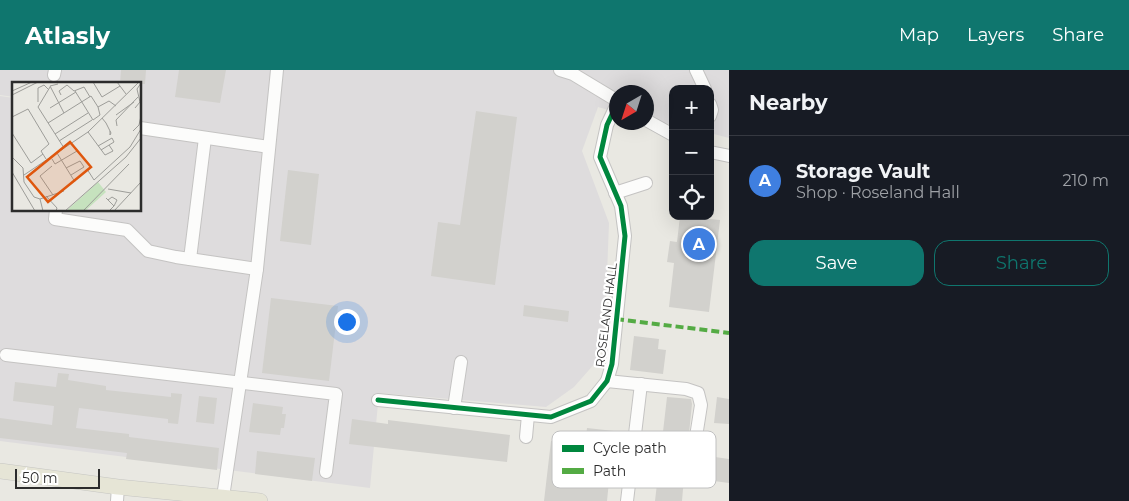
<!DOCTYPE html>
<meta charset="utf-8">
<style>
:root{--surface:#171b24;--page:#20242c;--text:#f1f3f6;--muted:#9ea1a6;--line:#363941;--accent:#0f766e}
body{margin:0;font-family:Montserrat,sans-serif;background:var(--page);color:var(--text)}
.controls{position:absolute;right:15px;top:15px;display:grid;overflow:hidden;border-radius:10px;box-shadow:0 5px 20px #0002}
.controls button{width:45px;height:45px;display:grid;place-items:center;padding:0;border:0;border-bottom:1px solid var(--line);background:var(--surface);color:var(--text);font:25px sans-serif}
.compass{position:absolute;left:609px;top:15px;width:45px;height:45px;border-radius:50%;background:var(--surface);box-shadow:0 5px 20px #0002;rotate:219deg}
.scale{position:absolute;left:15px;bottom:12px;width:85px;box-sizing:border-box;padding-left:5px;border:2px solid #2c2c2c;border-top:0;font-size:14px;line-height:18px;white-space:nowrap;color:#2c2c2c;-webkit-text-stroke:4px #fff;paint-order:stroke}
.you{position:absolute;left:346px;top:251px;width:18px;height:18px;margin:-12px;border:4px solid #fff;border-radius:50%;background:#1a73e8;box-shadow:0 0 0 8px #1a73e833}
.badge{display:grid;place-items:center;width:32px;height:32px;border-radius:50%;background:var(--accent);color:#fff;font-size:16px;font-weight:700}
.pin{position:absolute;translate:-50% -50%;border:2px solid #fff;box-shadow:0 1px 5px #0006}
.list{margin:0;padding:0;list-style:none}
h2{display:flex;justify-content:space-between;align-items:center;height:65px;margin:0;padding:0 20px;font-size:21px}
h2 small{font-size:16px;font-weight:400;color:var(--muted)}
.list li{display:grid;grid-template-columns:32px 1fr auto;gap:15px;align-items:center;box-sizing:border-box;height:90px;padding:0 20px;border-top:1px solid var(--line)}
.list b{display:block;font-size:19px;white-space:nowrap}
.list p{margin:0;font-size:16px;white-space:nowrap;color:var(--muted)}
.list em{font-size:16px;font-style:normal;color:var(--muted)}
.actions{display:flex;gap:10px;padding:15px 20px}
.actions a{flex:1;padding:11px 0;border:1px solid var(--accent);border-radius:15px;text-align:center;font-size:18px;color:var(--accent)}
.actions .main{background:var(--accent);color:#fff}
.icon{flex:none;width:28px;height:28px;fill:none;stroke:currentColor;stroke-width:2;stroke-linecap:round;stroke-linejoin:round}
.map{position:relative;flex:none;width:729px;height:431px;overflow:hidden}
header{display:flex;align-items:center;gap:30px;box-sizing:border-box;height:70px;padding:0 25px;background:var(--accent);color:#fff}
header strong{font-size:24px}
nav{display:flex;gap:28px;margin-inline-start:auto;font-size:18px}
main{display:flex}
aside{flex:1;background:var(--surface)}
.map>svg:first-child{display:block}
</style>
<header>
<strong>Atlasly</strong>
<nav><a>Map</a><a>Layers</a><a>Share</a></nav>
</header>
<main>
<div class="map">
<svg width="729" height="431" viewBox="0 0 729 431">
<rect width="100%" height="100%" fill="#e9e8e2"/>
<polygon fill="#dedcdd" points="0,0 729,0 729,68 710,63 710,19 673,19 673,55 647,49 646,22 616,22 616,42 598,37 582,81 609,153 605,256 596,292 574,317 546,337 379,323 370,418 0,371 0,26 14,28 14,140 140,140 140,14 14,14 14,27 0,25"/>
<g fill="#d2d1cd">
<polygon points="121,0 146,0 145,14 120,14"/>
<polygon points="179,0 226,0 220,33 175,27"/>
<polygon points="476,41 517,47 495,215 431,206 438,152 460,155"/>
<polygon points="288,100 319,104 311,175 280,171"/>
<polygon points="680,146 720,150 709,242 669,237 674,193 667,192 670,171 677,172"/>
<polygon points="271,228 338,236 329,311 262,303"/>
<polygon points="524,235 569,241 568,252 523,246"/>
<polygon points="634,266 659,269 658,279 666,280 663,304 630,300"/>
<polygon points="58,303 69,304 68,310 106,316 106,320 171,327 171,323 182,324 178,354 168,353 168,349 79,338 76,358 129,364 129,367 219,378 217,400 126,389 127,383 0,368 0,348 52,355 54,336 13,331 15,312 56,317"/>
<polygon points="199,326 217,328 214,354 196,352"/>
<polygon points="667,327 691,329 692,334 687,383 729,389 729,413 684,407 682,431 655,431"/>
<polygon points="717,327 729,329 729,354 714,353"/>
<polygon points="253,333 283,337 282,344 286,344 284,358 281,358 280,365 249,362"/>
<polygon points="352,349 388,354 388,350 510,365 507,392 349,374"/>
<polygon points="587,358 614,361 607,431 544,431 551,371 585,375"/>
<polygon points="257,381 315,388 312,411 255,404"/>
</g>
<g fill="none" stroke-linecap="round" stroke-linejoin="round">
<defs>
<g id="minor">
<polyline points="560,0 573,4 616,30"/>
<polyline points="696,0 705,19"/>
<polyline points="54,5 55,0"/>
<polyline points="710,34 712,40 710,46"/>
<polyline points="646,50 673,65"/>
<polyline points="140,58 269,77"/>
<polyline points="710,82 729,86"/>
<polyline points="615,123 646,113"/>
<polyline points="56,140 55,149 127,160 148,181 176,187 257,199"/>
<polyline points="190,189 205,68"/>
<polyline points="6,285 336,324 326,402"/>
<polyline points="607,311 686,319 698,323 701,335 695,373"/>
<polyline points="378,330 551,347 591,331 607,311 612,294 625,166 621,136 600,87 607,55 616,36"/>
<polyline points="454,338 461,292"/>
<polyline points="526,367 528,345"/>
<polyline points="223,427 257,199 277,0"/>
<polyline points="117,431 118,417"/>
<polyline points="627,431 641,314"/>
</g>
<polyline id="major" points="0,401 118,417 260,431"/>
</defs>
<use href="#minor" stroke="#c4c3c2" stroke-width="14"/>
<use href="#major" stroke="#c5c5c2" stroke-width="16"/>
<use href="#minor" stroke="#fcfcfb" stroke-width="12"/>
<use href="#major" stroke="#e6e5d6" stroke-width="15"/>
<polyline stroke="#54ab44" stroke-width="4" stroke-dasharray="8 4" stroke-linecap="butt" points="616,249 729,263"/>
<defs>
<polyline id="cycleway" points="378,330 551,347 591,331 607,311 612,294 625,166 621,136 600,87 607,55 616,36"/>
</defs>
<use href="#cycleway" stroke="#fff" stroke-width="8"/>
<use href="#cycleway" stroke="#00873e" stroke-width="5"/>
</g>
<g text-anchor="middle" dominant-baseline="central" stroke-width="4.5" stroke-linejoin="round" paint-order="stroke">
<g font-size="12" fill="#2c2c2c" stroke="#fff">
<text transform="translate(606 245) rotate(-83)">ROSELAND HALL</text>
</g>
</g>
<g transform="translate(12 12)">
<rect width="129" height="129" fill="#e9e8e2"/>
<path d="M86,100L94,110L73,129H54Z" fill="#c6e2be"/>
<path fill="none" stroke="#9d9d99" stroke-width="1" d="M81,0L90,15L108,4M105,0L114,12M46,2L38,4L52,31M38,5L26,25L52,66M0,9L20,0M63,9L81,38L88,33L86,25M0,13L26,0M49,13L47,9L55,3L62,9L72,5L78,15M26,20V6L32,3L36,7M38,26L64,10M123,26L128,20L125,7L129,1M104,33L122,20M0,35L16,27L37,62L29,69L34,77M90,36L94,41L99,51L98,53V49M36,41L79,14L86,25L97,19L104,24M105,44L104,38L126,15M121,49L127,43L129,34M76,50L93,73L101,69L97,63M0,51L19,81L31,72M43,52L76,31M47,59L80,38M86,64L100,56M89,68L102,60L100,56M45,71L63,100M0,75L11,86L12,100L22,115L28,117L31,129M40,77L43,82L65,69M40,84L28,94L41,113M54,86L68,79L72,85L59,93M75,87L82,98L118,65L129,47M0,90L23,129M12,93L76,50L127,0M96,107L119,111M34,114L45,126L44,129M94,116L102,124L97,129M28,117L52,109M96,118L100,115L105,118L102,124M53,129L114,75L129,56M71,129L117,82M102,129L129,100"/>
<path fill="#df570e" fill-opacity="0.15" stroke="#df570e" stroke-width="2.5" d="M58,60L79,85L36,120L15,95Z"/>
<rect width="129" height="129" fill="none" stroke="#2c2c2c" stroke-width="2.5"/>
</g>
<rect x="552" y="361" width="164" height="57" rx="8" fill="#fff" stroke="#c0c0c0" stroke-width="1"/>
<rect x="562" y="375" width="22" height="7" fill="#00873e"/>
<rect x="562" y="398" width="22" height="6" fill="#54ab44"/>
<g font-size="14" fill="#2c2c2c">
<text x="593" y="383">Cycle path</text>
<text x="593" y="406">Path</text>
</g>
</svg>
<div class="controls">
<button>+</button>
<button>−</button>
<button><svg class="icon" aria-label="locate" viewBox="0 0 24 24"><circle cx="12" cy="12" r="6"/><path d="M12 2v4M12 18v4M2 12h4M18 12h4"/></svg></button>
</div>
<svg class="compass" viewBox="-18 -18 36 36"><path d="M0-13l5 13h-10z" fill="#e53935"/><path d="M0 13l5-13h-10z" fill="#9ea1a6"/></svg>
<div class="scale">50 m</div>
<div class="you"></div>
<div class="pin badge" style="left:699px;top:174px;background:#3f7fe0">A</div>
</div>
<aside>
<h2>Nearby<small></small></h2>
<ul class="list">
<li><span class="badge" style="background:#3f7fe0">A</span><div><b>Storage Vault</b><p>Shop · Roseland Hall</p></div><em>210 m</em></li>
</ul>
<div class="actions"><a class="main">Save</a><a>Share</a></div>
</aside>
</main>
